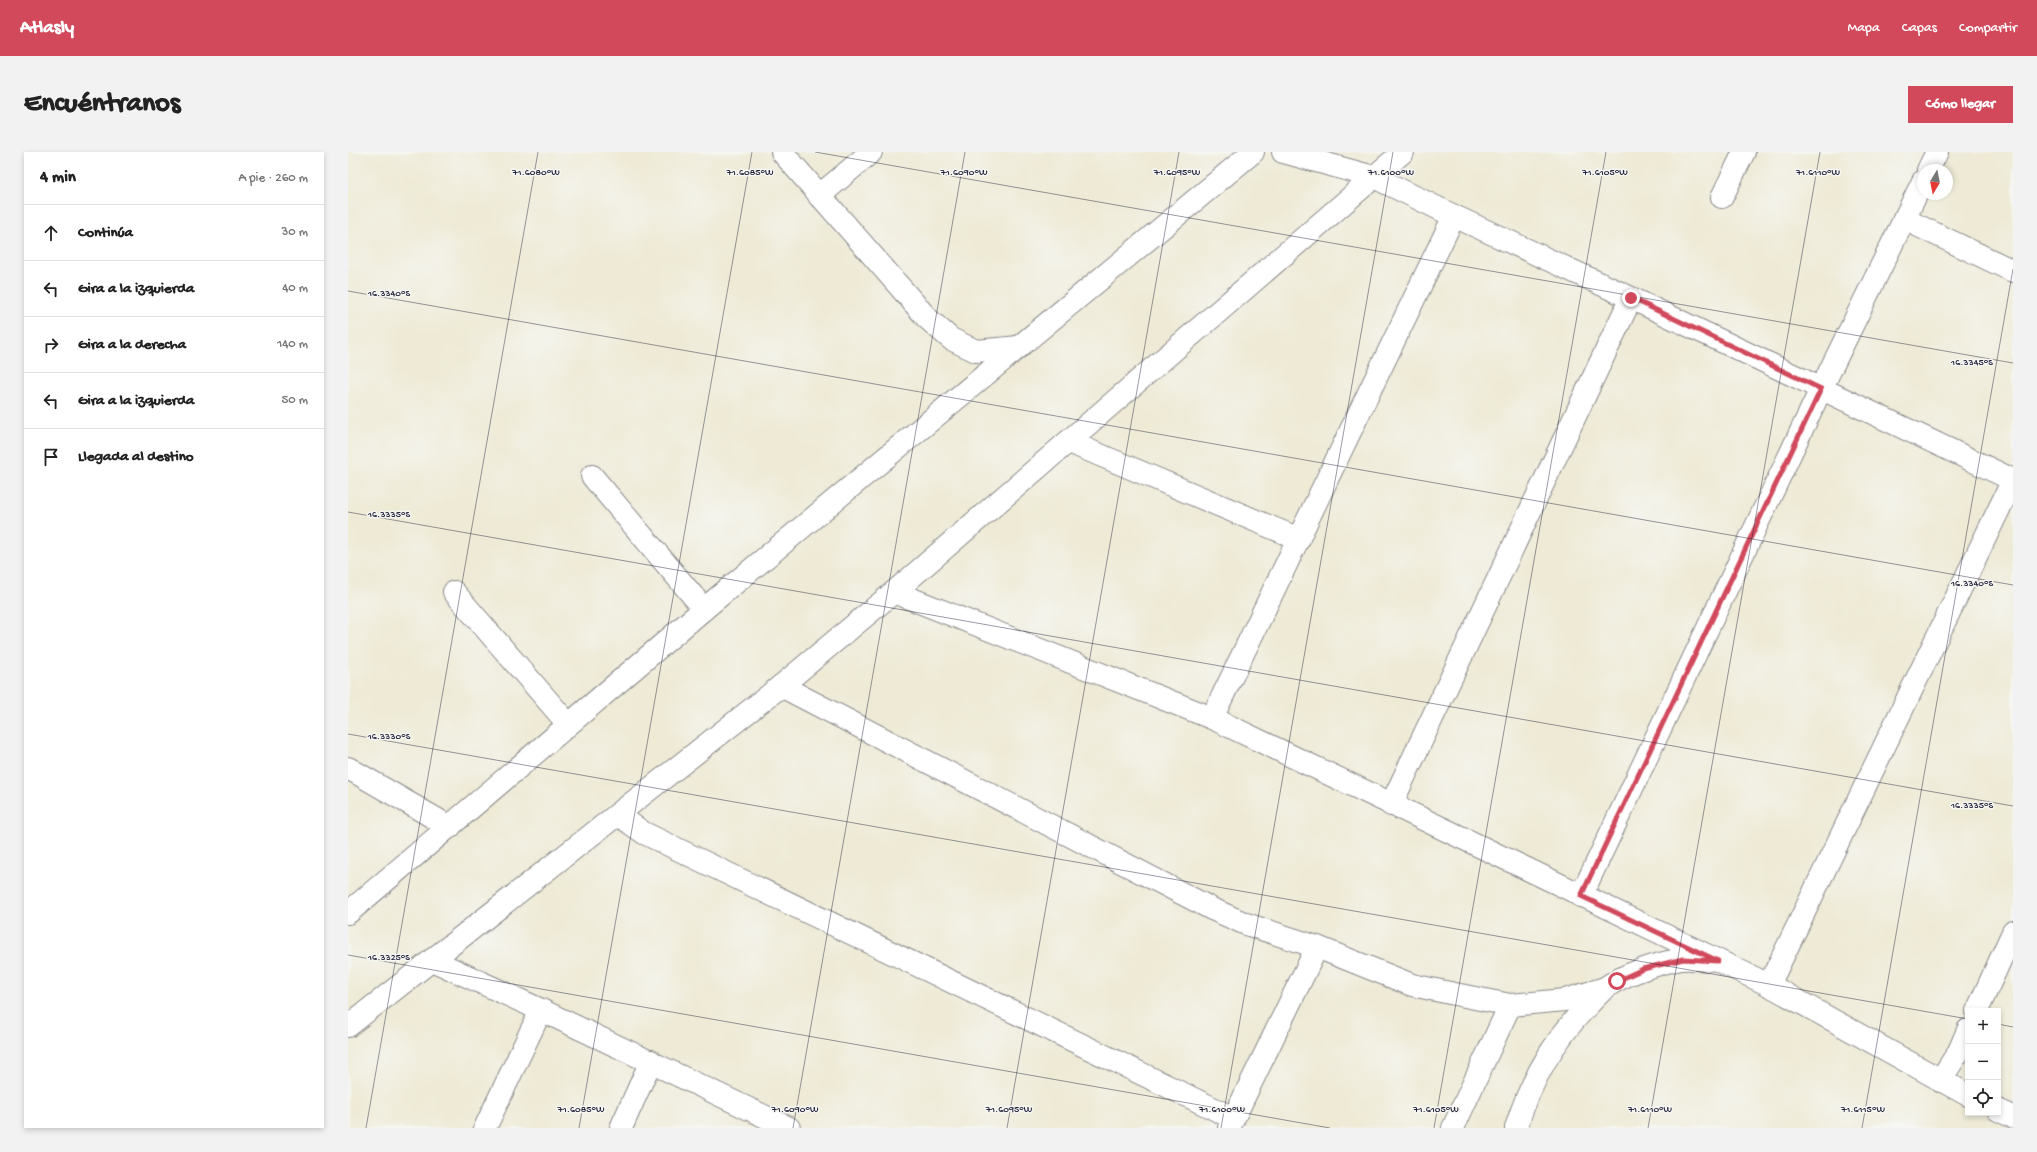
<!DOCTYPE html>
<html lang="es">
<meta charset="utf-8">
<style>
:root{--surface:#fff;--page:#f2f2f2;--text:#222;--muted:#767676;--line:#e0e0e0;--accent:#d1495b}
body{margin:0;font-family:"Gochi Hand",sans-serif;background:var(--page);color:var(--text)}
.controls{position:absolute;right:12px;bottom:12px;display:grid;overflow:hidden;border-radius:0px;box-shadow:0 2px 6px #0003}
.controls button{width:36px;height:36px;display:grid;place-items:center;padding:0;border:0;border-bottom:1px solid var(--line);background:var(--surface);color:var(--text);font:20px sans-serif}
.compass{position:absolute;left:1569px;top:12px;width:36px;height:36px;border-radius:50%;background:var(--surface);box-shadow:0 2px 6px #0003;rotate:190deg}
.stop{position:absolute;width:12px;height:12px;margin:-9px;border:3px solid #d1495b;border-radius:50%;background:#fff}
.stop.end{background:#d1495b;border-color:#fff;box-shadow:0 1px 4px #0008}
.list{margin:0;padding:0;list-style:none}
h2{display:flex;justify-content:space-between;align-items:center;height:52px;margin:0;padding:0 16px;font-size:17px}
h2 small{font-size:13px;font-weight:400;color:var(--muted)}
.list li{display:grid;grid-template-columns:26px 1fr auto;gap:12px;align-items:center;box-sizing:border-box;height:56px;padding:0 16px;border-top:1px solid var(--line)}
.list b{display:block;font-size:15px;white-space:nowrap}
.list em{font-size:13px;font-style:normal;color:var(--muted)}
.icon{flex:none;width:22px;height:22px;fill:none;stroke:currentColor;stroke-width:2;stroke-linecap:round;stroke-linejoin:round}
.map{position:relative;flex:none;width:1665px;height:976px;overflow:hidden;border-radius:0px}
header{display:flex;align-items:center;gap:24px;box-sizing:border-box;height:56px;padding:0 20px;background:var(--accent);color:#fff}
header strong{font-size:19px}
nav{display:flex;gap:22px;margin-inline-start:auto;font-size:14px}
.intro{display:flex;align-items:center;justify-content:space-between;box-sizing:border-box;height:96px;padding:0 24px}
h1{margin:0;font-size:28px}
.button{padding:10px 18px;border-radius:0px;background:var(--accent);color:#fff;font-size:14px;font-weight:700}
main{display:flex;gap:24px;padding:0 24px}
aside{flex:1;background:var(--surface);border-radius:0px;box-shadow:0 2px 6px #0003}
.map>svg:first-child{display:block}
</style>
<header>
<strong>Atlasly</strong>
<nav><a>Mapa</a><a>Capas</a><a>Compartir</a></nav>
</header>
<div class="intro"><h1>Encuéntranos</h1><a class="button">Cómo llegar</a></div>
<main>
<aside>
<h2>4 min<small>A pie · 260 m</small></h2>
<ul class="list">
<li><svg class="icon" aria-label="ahead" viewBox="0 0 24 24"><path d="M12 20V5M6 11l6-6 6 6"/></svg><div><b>Continúa</b></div><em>30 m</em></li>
<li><svg class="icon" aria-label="left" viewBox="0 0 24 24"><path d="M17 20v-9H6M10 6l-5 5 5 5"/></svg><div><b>Gira a la izquierda</b></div><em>40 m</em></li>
<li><svg class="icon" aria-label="right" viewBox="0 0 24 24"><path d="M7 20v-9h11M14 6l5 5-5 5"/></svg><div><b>Gira a la derecha</b></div><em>140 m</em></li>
<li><svg class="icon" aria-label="left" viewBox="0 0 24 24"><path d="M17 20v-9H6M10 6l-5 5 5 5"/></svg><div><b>Gira a la izquierda</b></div><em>50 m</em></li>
<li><svg class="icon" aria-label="arrive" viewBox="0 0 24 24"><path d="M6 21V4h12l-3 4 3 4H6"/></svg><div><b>Llegada al destino</b></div></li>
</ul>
</aside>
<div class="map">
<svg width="1665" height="976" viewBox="0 0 1665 976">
<rect width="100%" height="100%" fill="#f6f6f2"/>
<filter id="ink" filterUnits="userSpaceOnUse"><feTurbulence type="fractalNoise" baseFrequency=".025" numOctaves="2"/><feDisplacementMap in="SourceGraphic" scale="8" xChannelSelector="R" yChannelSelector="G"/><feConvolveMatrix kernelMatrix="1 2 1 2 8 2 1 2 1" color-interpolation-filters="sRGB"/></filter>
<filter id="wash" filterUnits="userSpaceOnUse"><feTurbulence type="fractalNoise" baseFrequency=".012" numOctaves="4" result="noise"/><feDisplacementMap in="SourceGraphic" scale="16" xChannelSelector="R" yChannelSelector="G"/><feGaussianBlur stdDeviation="0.9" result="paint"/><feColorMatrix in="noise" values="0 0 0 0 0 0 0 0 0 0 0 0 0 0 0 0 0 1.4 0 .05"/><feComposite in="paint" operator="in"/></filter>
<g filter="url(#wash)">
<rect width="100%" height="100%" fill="#eeead5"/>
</g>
<g filter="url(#ink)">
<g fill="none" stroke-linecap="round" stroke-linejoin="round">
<defs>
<g id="minor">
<polyline points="434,0 579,166 603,187 628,199 671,195"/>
<polyline points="935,0 1026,25 1106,64 1283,146 1665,328"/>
<polyline points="1580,18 1589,0"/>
<polyline points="471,44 523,0"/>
<polyline points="1374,45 1396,0"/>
<polyline points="1556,67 1665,119"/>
<polyline points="721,290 951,387"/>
<polyline points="244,324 356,457"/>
<polyline points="106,440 220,572"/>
<polyline points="546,440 864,566 1421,833 1620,943"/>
<polyline points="433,534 864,757 898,772 969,795 1064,833 1102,841 1162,853 1217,848 1257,836"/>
<polyline points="864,566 1106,64"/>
<polyline points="0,616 102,675"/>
<polyline points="1043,653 1283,146"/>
<polyline points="270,663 296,681 885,966"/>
<polyline points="1233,744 1473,237 1575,29"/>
<polyline points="84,808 193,858 441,976"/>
<polyline points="1421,833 1665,328"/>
<polyline points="1629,859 1665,780"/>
<polyline points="1592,929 1611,899 1620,878"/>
<polyline points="1650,958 1665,965"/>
<polyline points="137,976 193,858"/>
<polyline points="273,976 303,909"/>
<polyline points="881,976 969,795"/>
<polyline points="1105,976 1162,853"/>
<path d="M1168,976C1182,930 1206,888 1240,853C1245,848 1251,841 1257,836C1275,822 1311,811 1334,807C1342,806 1353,808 1361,808"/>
</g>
<g id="tertiary">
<polyline points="0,761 356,457 905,0"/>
<polyline points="0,874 433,534 546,440 1055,0"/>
</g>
</defs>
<use href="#minor" stroke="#888688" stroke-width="24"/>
<use href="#tertiary" stroke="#888688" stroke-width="24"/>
<use href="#minor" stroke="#fff" stroke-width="22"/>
<use href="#tertiary" stroke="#fff" stroke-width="22"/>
</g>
</g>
<g fill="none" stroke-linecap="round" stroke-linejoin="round" filter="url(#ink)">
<polyline stroke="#d1495b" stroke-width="5" points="1269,829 1295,817 1335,807 1370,809 1233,744 1473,237 1283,146"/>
</g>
<path fill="none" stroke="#22223b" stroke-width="1" stroke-opacity="0.45" d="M467,0L1665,211M0,139L1665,433M0,360L1665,654M0,582L1620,867M0,803L982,976M1650,872L1665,875M18,976L190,0M231,976L404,0M445,976L617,0M659,976L831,0M873,976L1045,0M1086,976L1258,0M1300,976L1472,0M1514,976L1665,117"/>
<g font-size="10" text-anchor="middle" fill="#22223b" stroke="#f6f6f2" stroke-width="3" stroke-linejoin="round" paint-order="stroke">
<text x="188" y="23">71.6080°W</text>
<text x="402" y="23">71.6085°W</text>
<text x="616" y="23">71.6090°W</text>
<text x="829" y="23">71.6095°W</text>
<text x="1043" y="23">71.6100°W</text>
<text x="1257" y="23">71.6105°W</text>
<text x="1470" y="23">71.6110°W</text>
<text x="41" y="144">16.3340°S</text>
<text x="1624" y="213">16.3345°S</text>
<text x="41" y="365">16.3335°S</text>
<text x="1624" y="434">16.3340°S</text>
<text x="41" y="587">16.3330°S</text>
<text x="1624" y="656">16.3335°S</text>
<text x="41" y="808">16.3325°S</text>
<text x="233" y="960">71.6085°W</text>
<text x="447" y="960">71.6090°W</text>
<text x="661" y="960">71.6095°W</text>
<text x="874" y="960">71.6100°W</text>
<text x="1088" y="960">71.6105°W</text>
<text x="1302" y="960">71.6110°W</text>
<text x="1515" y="960">71.6115°W</text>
</g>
</svg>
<div class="controls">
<button>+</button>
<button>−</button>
<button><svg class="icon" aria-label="locate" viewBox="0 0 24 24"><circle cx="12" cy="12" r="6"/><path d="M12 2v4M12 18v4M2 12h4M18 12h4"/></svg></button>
</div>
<svg class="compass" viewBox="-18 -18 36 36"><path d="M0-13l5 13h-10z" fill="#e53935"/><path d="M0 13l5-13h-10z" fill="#767676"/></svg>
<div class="stop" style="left:1269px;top:829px"></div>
<div class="stop end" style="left:1283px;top:146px"></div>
</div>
</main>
